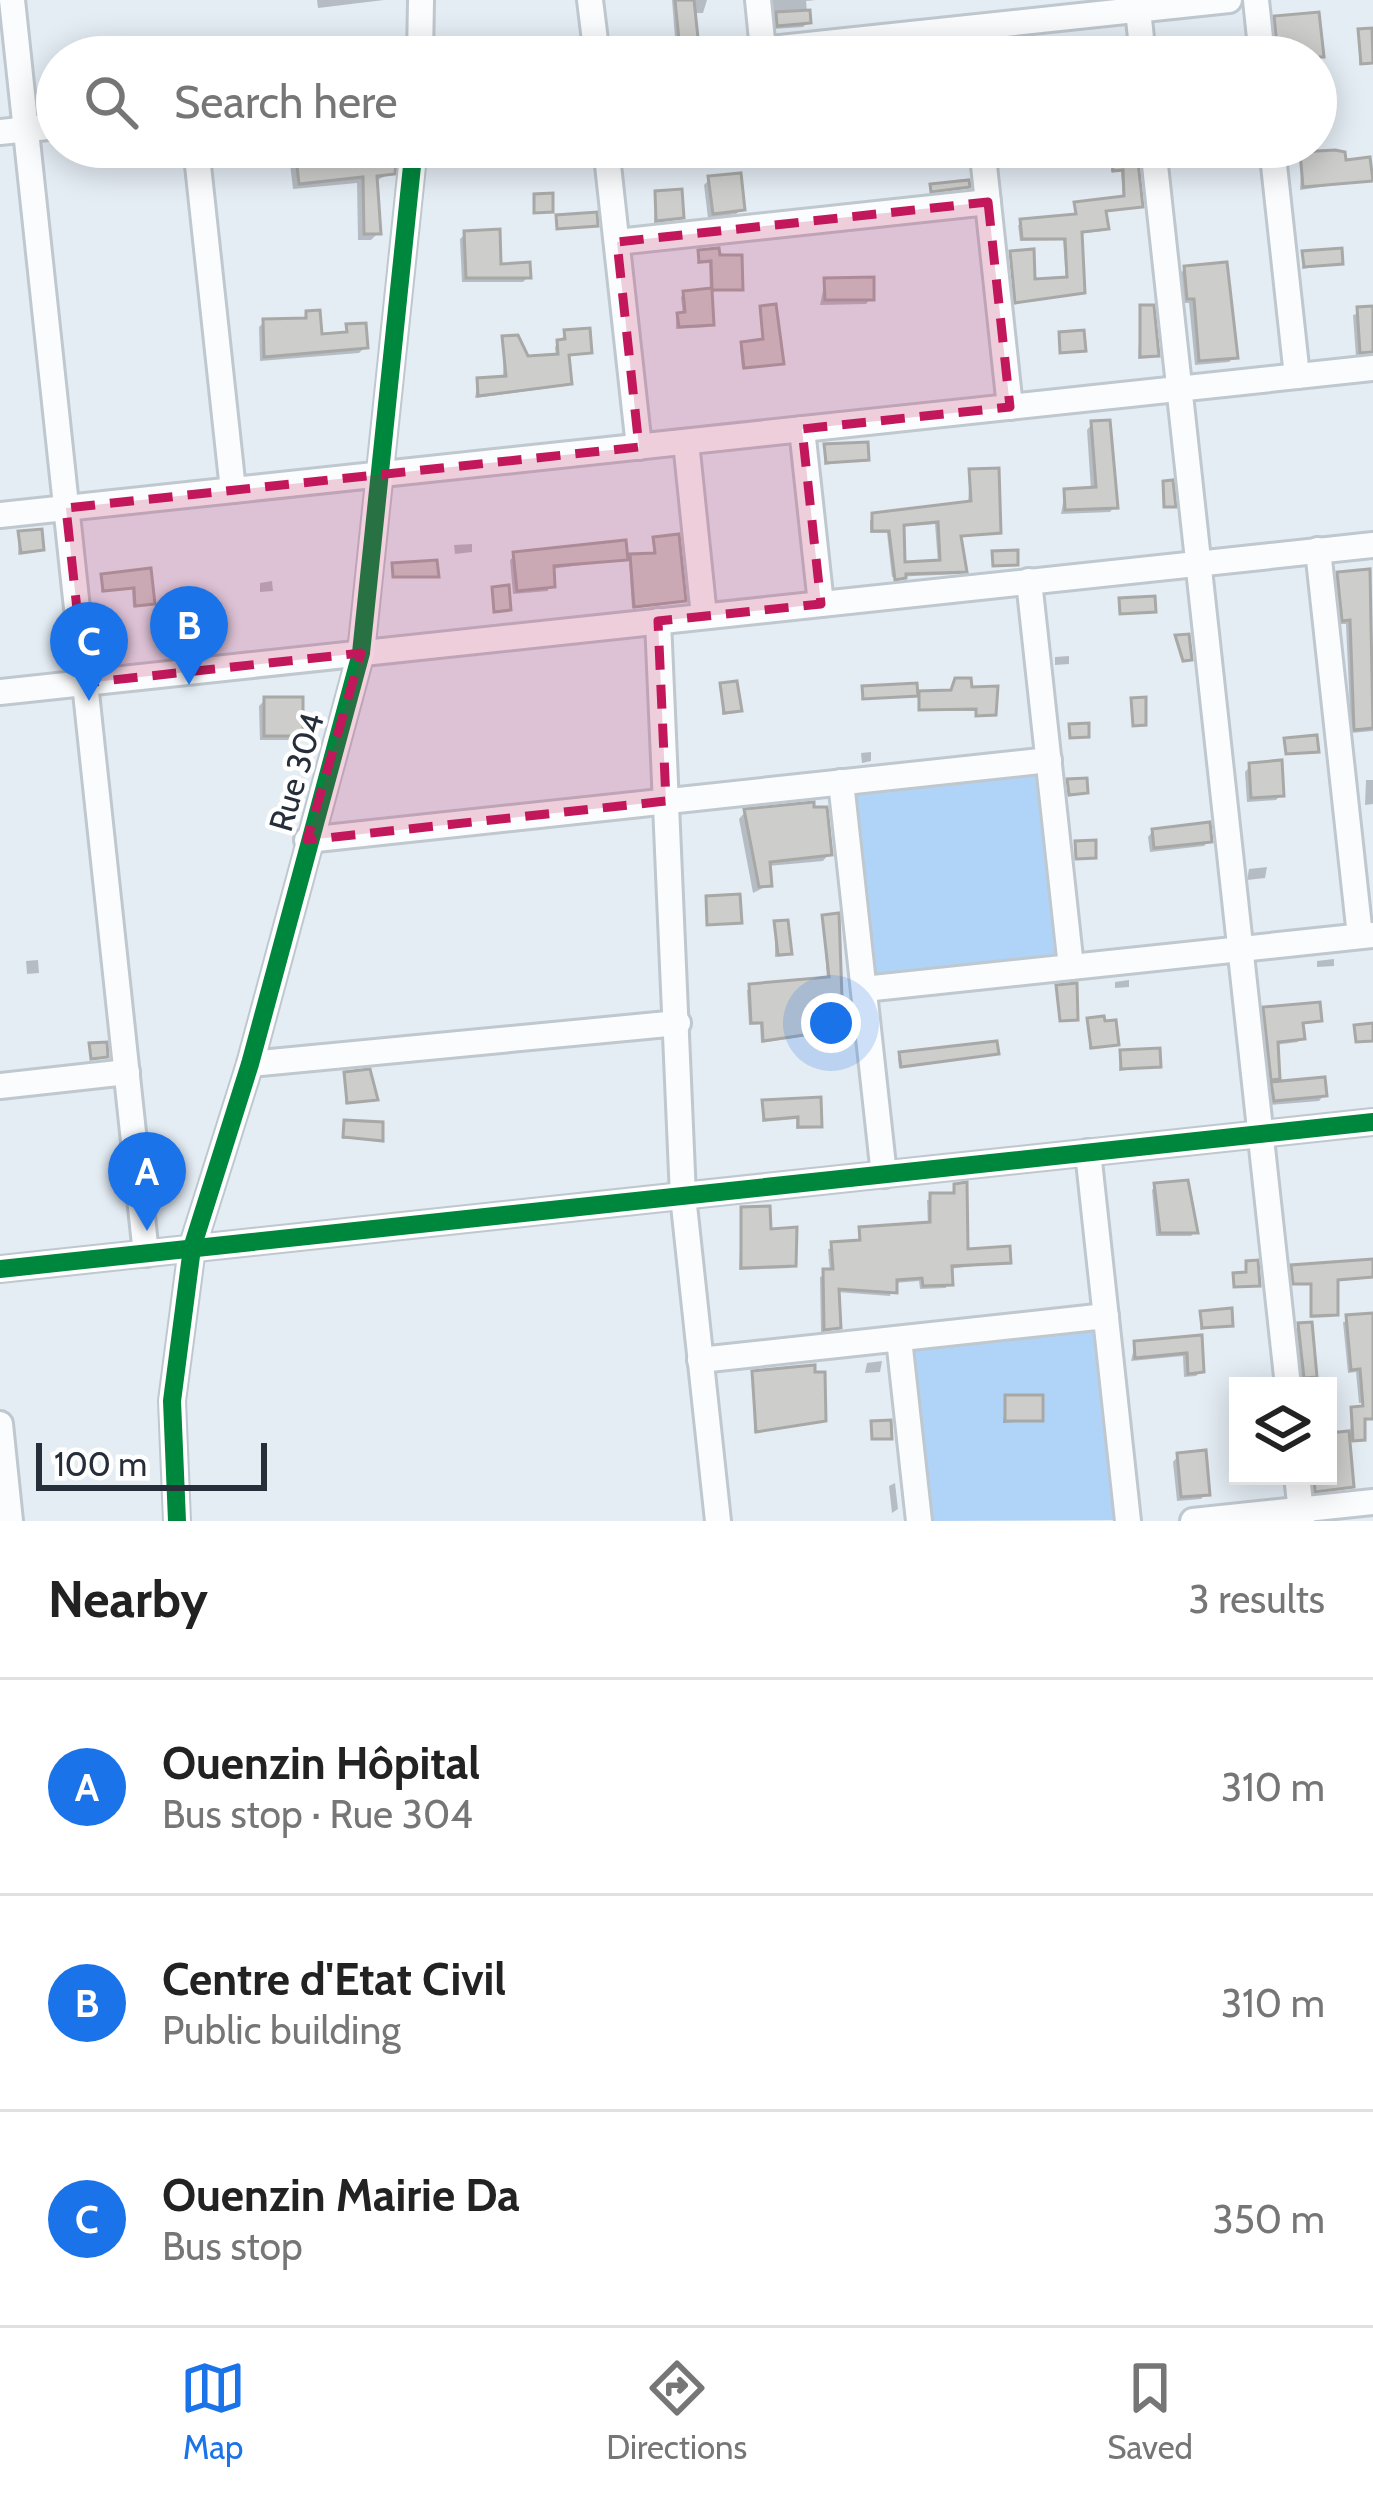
<!DOCTYPE html>
<meta charset="utf-8">
<style>
:root{--surface:#fff;--page:#f2f2f2;--text:#222;--muted:#767676;--line:#e0e0e0;--accent:#1a73e8}
body{margin:0;font-family:Cabin,sans-serif;background:var(--page);color:var(--text)}
.controls{position:absolute;right:36px;bottom:36px;display:grid;overflow:hidden;border-radius:0px;box-shadow:0 6px 30px #0003}
.controls button{width:108px;height:108px;display:grid;place-items:center;padding:0;border:0;border-bottom:3px solid var(--line);background:var(--surface);color:var(--text);font:60px sans-serif}
.scale{position:absolute;left:36px;bottom:30px;width:231px;box-sizing:border-box;padding-left:12px;border:6px solid #262f39;border-top:0;font-size:33px;line-height:42px;white-space:nowrap;color:#262f39;-webkit-text-stroke:9px #fff;paint-order:stroke}
.you{position:absolute;left:831px;top:1023px;width:42px;height:42px;margin:-30px;border:9px solid #fff;border-radius:50%;background:#1a73e8;box-shadow:0 0 0 18px #1a73e833}
.badge{display:grid;place-items:center;width:78px;height:78px;border-radius:50%;background:var(--accent);color:#fff;font-size:39px;font-weight:700}
.pin{position:absolute;translate:-50% -99px;filter:drop-shadow(0 3px 6px #0008)}
.pin::after{content:'';position:absolute;top:63px;width:42px;height:36px;background:inherit;clip-path:polygon(0 0,100% 0,50% 100%)}
.list{margin:0;padding:0;list-style:none}
h2{display:flex;justify-content:space-between;align-items:center;height:156px;margin:0;padding:0 48px;font-size:51px}
h2 small{font-size:39px;font-weight:400;color:var(--muted)}
.list li{display:grid;grid-template-columns:78px 1fr auto;gap:36px;align-items:center;box-sizing:border-box;height:216px;padding:0 48px;border-top:3px solid var(--line)}
.list b{display:block;font-size:45px;white-space:nowrap}
.list p{margin:0;font-size:39px;white-space:nowrap;color:var(--muted)}
.list em{font-size:39px;font-style:normal;color:var(--muted)}
.icon{flex:none;width:66px;height:66px;fill:none;stroke:currentColor;stroke-width:2;stroke-linecap:round;stroke-linejoin:round}
.map{position:relative;flex:none;width:1373px;height:1521px;overflow:hidden}
.search{position:absolute;background:var(--surface);box-shadow:0 6px 30px #0003;left:36px;right:36px;top:36px;height:132px;display:flex;align-items:center;gap:30px;box-sizing:border-box;padding:0 42px;border-radius:66px;color:var(--muted);font-size:45px}
.sheet{height:804px;background:var(--surface)}
nav{display:flex;justify-content:space-around;align-items:center;box-sizing:border-box;height:168px;border-top:3px solid var(--line);background:var(--surface);font-size:33px;color:var(--muted)}
nav a{display:grid;justify-items:center;gap:6px}
nav .on{color:var(--accent)}
.map>svg:first-child{display:block}
</style>
<div class="map">
<svg width="1373" height="1521" viewBox="0 0 1373 1521">
<rect width="100%" height="100%" fill="#e4ecf4"/>
<g fill="#b0d4f7">
<polygon points="1043,766 1063,961 873,979 853,785"/>
<polygon points="1097,1325 1117,1520 925,1521 907,1344"/>
</g>
<g fill="#0003" fill-rule="evenodd">
<polygon points="317,0 384,0 318,8"/>
<polygon points="672,0 707,0 703,13 692,13 694,36 675,38"/>
<polygon points="768,0 816,0 806,1 808,22 803,27 773,29"/>
<polygon points="1317,15 1322,68 1317,74 1316,57 1272,57 1270,25 1276,19"/>
<polygon points="1359,32 1371,62 1368,65 1359,65"/>
<polygon points="288,147 393,147 392,173 375,181 378,233 371,240 358,240 357,183 293,189"/>
<polygon points="773,147 827,147 797,150 795,163 773,165"/>
<polygon points="836,147 897,147 897,155 857,160 857,151 836,152"/>
<polygon points="953,147 964,147 963,151 954,155"/>
<polygon points="1302,155 1343,163 1370,180 1300,190"/>
<polygon points="1134,156 1140,206 1104,213 1102,231 1079,234 1082,292 1013,304 1011,254 1032,283 1066,280 1063,240 1020,241 1018,225 1074,217 1076,205 1123,200 1121,172 1111,172 1111,161"/>
<polygon points="451,159 451,168 441,168 442,159"/>
<polygon points="710,179 742,209 736,214 708,218 704,185"/>
<polygon points="656,194 681,217 677,220 654,223"/>
<polygon points="465,234 499,267 528,277 523,282 462,282 460,239"/>
<polygon points="699,253 717,258 740,288 709,292 707,327 676,329 676,318 683,315 681,297 684,294 710,292 709,263 697,264"/>
<polygon points="1304,254 1340,263 1302,269"/>
<polygon points="1185,268 1234,357 1229,362 1195,365 1189,303 1183,303 1180,274"/>
<polygon points="825,281 871,298 866,304 820,305"/>
<polygon points="761,308 781,363 742,369 740,347 762,343"/>
<polygon points="1141,308 1156,355 1153,358 1138,359"/>
<polygon points="1373,309 1373,357 1356,357 1353,315"/>
<polygon points="307,314 319,337 343,336 348,327 365,347 359,353 260,361 259,327 264,322 300,321"/>
<polygon points="566,333 588,352 567,357 565,386 475,398 478,381 503,379 504,339 526,359 556,357 555,347"/>
<polygon points="1092,424 1115,506 1110,512 1061,514 1065,492 1091,490 1087,430"/>
<polygon points="826,447 866,459 824,465"/>
<path d="M970,472L998,532L959,538L960,574L892,577L887,533H870V520L968,504ZM935,524L938,563L902,564L901,527Z"/>
<polygon points="19,534 41,549 18,555"/>
<polygon points="655,540 683,600 632,608 629,560 653,556"/>
<polygon points="472,544 472,552 455,554 454,545"/>
<polygon points="515,555 625,559 551,569 548,591 513,594 510,560"/>
<polygon points="148,572 149,606 133,607 132,589 101,592 102,577"/>
<polygon points="1368,572 1373,731 1351,733 1346,624 1339,624 1334,579"/>
<polygon points="272,581 273,591 260,592 260,583"/>
<polygon points="1069,656 1069,664 1055,665 1055,657"/>
<polygon points="722,686 738,710 735,713 722,715"/>
<polygon points="863,689 915,694 861,700"/>
<polygon points="969,690 991,716 975,717 975,711 918,711 920,694"/>
<polygon points="265,700 300,734 295,740 260,740 259,706"/>
<polygon points="871,752 871,761 862,763 861,753"/>
<polygon points="1250,766 1281,795 1276,800 1247,802 1245,772"/>
<polygon points="1366,780 1373,780 1373,804 1365,805"/>
<polygon points="811,811 829,854 823,861 768,866 769,885 753,893 739,819 745,812"/>
<polygon points="1153,831 1209,841 1204,846 1150,852 1148,837"/>
<polygon points="1267,867 1265,878 1247,880 1249,869"/>
<polygon points="707,899 739,922 706,926"/>
<polygon points="823,918 839,997 812,1000 812,1035 761,1043 760,1024 749,1025 747,990 827,980"/>
<polygon points="775,924 789,952 786,956 775,957"/>
<polygon points="1334,959 1334,966 1317,967 1317,961"/>
<polygon points="38,960 39,973 27,974 26,961"/>
<polygon points="1129,980 1129,987 1115,988 1115,982"/>
<polygon points="1265,1010 1319,1020 1300,1025 1298,1042 1275,1045 1273,1082 1268,1083 1261,1015"/>
<polygon points="1089,1021 1116,1044 1089,1049"/>
<polygon points="996,1053 899,1068 898,1058 901,1055"/>
<polygon points="1121,1053 1158,1066 1119,1071"/>
<polygon points="346,1074 375,1099 345,1104"/>
<polygon points="1273,1085 1324,1095 1319,1101 1269,1105 1267,1090"/>
<polygon points="818,1100 816,1128 796,1129 796,1119 762,1122 764,1103"/>
<polygon points="345,1123 380,1139 342,1139"/>
<polygon points="955,1186 965,1252 1007,1262 949,1269 946,1288 920,1289 919,1281 894,1283 890,1296 837,1292 838,1327 821,1333 820,1277 830,1272 828,1249 857,1243 860,1230 928,1225 927,1200 951,1196"/>
<polygon points="1156,1186 1195,1232 1191,1236 1156,1236 1152,1190"/>
<polygon points="742,1210 768,1233 790,1268 739,1270"/>
<polygon points="1373,1261 1373,1278 1335,1281 1332,1317 1310,1318 1310,1285 1292,1285 1293,1268"/>
<polygon points="1202,1313 1230,1325 1200,1330"/>
<polygon points="1373,1316 1373,1403 1359,1403 1356,1372 1348,1373 1343,1322"/>
<polygon points="1299,1326 1313,1376 1308,1382 1299,1382 1294,1331"/>
<polygon points="1200,1338 1201,1371 1196,1376 1184,1377 1183,1356 1131,1361 1135,1344"/>
<polygon points="882,1361 880,1372 865,1373 867,1363"/>
<polygon points="753,1374 812,1376 823,1420 754,1433"/>
<polygon points="1006,1398 1040,1420 1003,1423"/>
<polygon points="1352,1410 1362,1439 1347,1443 1350,1486 1311,1495 1307,1476 1328,1476 1328,1436 1350,1434"/>
<polygon points="1178,1456 1207,1493 1201,1499 1177,1501 1173,1462"/>
<polygon points="895,1483 898,1509 892,1513 889,1486"/>
</g>
<g fill="#cdcdcb" stroke="#a8a8a6" stroke-width="3" fill-rule="evenodd">
<polygon points="675,0 694,0 698,38 679,40"/>
<polygon points="810,10 811,23 777,26 776,12"/>
<polygon points="1319,12 1324,57 1278,57 1274,16"/>
<polygon points="1372,28 1373,63 1361,64 1358,29"/>
<polygon points="1228,38 1230,57 1207,57 1205,40"/>
<polygon points="295,147 397,147 395,174 377,176 381,234 364,234 363,177 299,184"/>
<polygon points="773,147 800,147 800,162 774,164"/>
<polygon points="1335,150 1345,152 1346,160 1370,157 1373,181 1303,187 1300,152"/>
<polygon points="1137,153 1143,207 1106,211 1109,229 1082,232 1085,293 1015,303 1010,251 1034,249 1035,279 1067,277 1065,239 1022,239 1020,219 1076,214 1074,202 1124,196 1123,170 1113,171 1112,155"/>
<polygon points="741,173 745,210 713,214 708,176"/>
<polygon points="969,180 970,187 931,192 930,184"/>
<polygon points="682,189 684,218 656,221 655,191"/>
<polygon points="553,193 553,212 534,213 534,194"/>
<polygon points="597,212 598,226 557,229 556,215"/>
<polygon points="500,229 501,264 530,262 531,278 466,278 464,231"/>
<polygon points="719,248 720,255 742,255 743,290 712,290 714,325 679,327 677,313 685,312 683,291 712,288 711,261 699,262 698,250"/>
<polygon points="1342,248 1343,264 1304,267 1302,251"/>
<polygon points="1227,262 1238,358 1199,361 1194,299 1187,299 1184,266"/>
<polygon points="874,277 874,300 825,300 824,278"/>
<polygon points="776,304 784,364 744,368 741,342 763,339 760,306"/>
<polygon points="1140,305 1154,305 1159,356 1140,357"/>
<polygon points="1373,306 1373,352 1360,353 1357,307"/>
<polygon points="320,310 322,334 347,332 346,324 366,323 368,348 264,357 263,319 306,318 306,311"/>
<polygon points="590,328 592,353 569,355 572,384 478,396 477,378 506,376 502,336 518,335 528,356 558,354 557,340 565,339 564,330"/>
<polygon points="1084,330 1086,351 1060,353 1059,332"/>
<polygon points="1110,420 1118,508 1065,510 1064,489 1096,487 1091,421"/>
<polygon points="868,442 869,460 826,463 824,444"/>
<path d="M999,468L1001,533L961,536L967,572L906,574V578L895,580L889,531H872V513L971,501L969,469ZM938,522L940,560L905,562L904,525Z"/>
<polygon points="1173,480 1176,507 1164,507 1163,481"/>
<polygon points="42,529 44,550 21,553 18,531"/>
<polygon points="679,534 686,601 634,607 630,554 655,553 653,537"/>
<polygon points="626,540 628,560 554,566 555,587 517,591 513,552"/>
<polygon points="1018,550 1018,565 993,566 992,551"/>
<polygon points="437,560 439,577 393,577 392,563"/>
<polygon points="151,568 155,604 135,606 134,588 103,591 101,574"/>
<polygon points="1370,569 1373,728 1354,730 1350,620 1342,621 1337,572"/>
<polygon points="509,585 511,610 494,612 492,587"/>
<polygon points="1155,596 1156,612 1120,614 1119,598"/>
<polygon points="1189,634 1192,660 1183,661 1175,635"/>
<polygon points="955,678 971,678 972,687 998,686 996,715 976,716 976,709 919,710 919,691 951,690"/>
<polygon points="737,681 742,711 724,713 720,683"/>
<polygon points="917,683 918,696 863,699 862,686"/>
<rect x="264" y="697" width="39" height="39"/>
<polygon points="1146,697 1146,725 1133,726 1131,698"/>
<polygon points="1089,723 1089,737 1070,738 1069,724"/>
<polygon points="1317,735 1319,752 1286,754 1284,738"/>
<polygon points="1282,760 1284,796 1251,798 1249,763"/>
<polygon points="1087,778 1088,793 1069,795 1067,779"/>
<polygon points="814,802 814,807 827,807 832,855 770,862 772,886 759,887 744,809"/>
<polygon points="1210,822 1212,842 1154,848 1152,829"/>
<polygon points="1096,840 1096,858 1076,859 1075,841"/>
<polygon points="740,894 742,923 707,925 706,896"/>
<polygon points="839,913 842,998 815,999 818,1033 763,1041 762,1023 751,1023 749,984 829,977 822,915"/>
<polygon points="788,920 792,954 778,955 774,921"/>
<polygon points="1077,983 1078,1020 1060,1021 1056,985"/>
<polygon points="1320,1002 1322,1021 1303,1023 1305,1039 1278,1042 1280,1079 1271,1080 1263,1007"/>
<polygon points="1104,1016 1105,1021 1116,1020 1119,1045 1091,1048 1087,1018"/>
<polygon points="1373,1023 1373,1041 1356,1042 1354,1025"/>
<polygon points="997,1041 999,1054 901,1067 899,1052"/>
<polygon points="107,1042 108,1057 91,1059 89,1043"/>
<polygon points="1160,1048 1161,1067 1121,1069 1120,1050"/>
<polygon points="370,1069 378,1100 347,1103 344,1072"/>
<polygon points="1325,1077 1327,1096 1274,1101 1271,1082"/>
<polygon points="821,1097 822,1127 798,1127 798,1117 764,1120 762,1100"/>
<polygon points="344,1120 383,1122 383,1141 343,1137"/>
<polygon points="1188,1180 1198,1233 1160,1233 1154,1183"/>
<polygon points="967,1182 968,1249 1010,1246 1011,1263 952,1266 953,1285 923,1286 922,1278 897,1280 897,1293 839,1289 841,1328 824,1330 823,1269 833,1269 831,1242 860,1240 859,1227 930,1222 930,1193 954,1193 954,1184"/>
<polygon points="770,1206 771,1229 797,1227 796,1266 741,1268 741,1207"/>
<polygon points="1373,1259 1373,1277 1338,1280 1338,1315 1311,1316 1311,1284 1293,1284 1291,1265"/>
<polygon points="1258,1260 1260,1286 1234,1287 1233,1273 1246,1272 1246,1261"/>
<polygon points="1232,1308 1233,1326 1202,1328 1200,1311"/>
<polygon points="1373,1313 1373,1419 1365,1419 1365,1440 1353,1441 1351,1407 1363,1406 1360,1369 1351,1370 1346,1315"/>
<polygon points="1312,1322 1317,1377 1304,1378 1298,1323"/>
<polygon points="1202,1335 1204,1372 1188,1374 1187,1353 1135,1358 1134,1341"/>
<polygon points="815,1365 815,1372 825,1372 826,1421 756,1432 752,1371"/>
<rect x="1005" y="1395" width="38" height="26"/>
<polygon points="891,1420 892,1439 872,1439 871,1421"/>
<polygon points="1349,1431 1354,1487 1315,1492 1314,1476 1328,1476 1328,1433"/>
<polygon points="1206,1450 1210,1495 1181,1497 1177,1453"/>
</g>
<g fill="none" stroke-linecap="round" stroke-linejoin="round">
<defs>
<g id="minor">
<polyline points="12,0 146,1254"/>
<polyline points="590,0 597,57"/>
<polyline points="758,0 763,50"/>
<polyline points="1137,0 1143,57"/>
<polyline points="1256,0 1262,57"/>
<polyline points="969,28 972,57"/>
<polyline points="420,57 421,0"/>
<polyline points="696,57 1229,0"/>
<polyline points="0,132 57,126"/>
<polyline points="196,147 233,490"/>
<polyline points="606,147 639,447"/>
<polyline points="982,147 1010,407"/>
<polyline points="1153,147 1288,1386"/>
<polyline points="1272,147 1297,376"/>
<polyline points="617,242 988,202"/>
<polyline points="802,429 821,604"/>
<polyline points="686,442 704,616"/>
<polyline points="0,515 1373,368"/>
<polyline points="1318,550 1360,936"/>
<polyline points="1029,581 1071,967"/>
<polyline points="658,621 683,1196 718,1521"/>
<polyline points="0,692 1373,545"/>
<polyline points="841,782 884,1175"/>
<polyline points="307,840 1049,760"/>
<polyline points="864,989 1373,935"/>
<polyline points="250,1064 678,1023"/>
<polyline points="0,1086 127,1072"/>
<polyline points="1088,1152 1128,1521"/>
<polyline points="0,1269 1373,1122"/>
<polyline points="899,1339 919,1521"/>
<polyline points="700,1360 1106,1316"/>
<polyline points="0,1424 10,1521"/>
<polyline points="1297,1476 1302,1521"/>
<polyline points="177,1521 172,1401 192,1248 250,1064 361,653 414,147"/>
<polyline points="1193,1521 1373,1502"/>
</g>
</defs>
<use href="#minor" stroke="#bfc7cf" stroke-width="30"/>
<use href="#minor" stroke="#fbfcfd" stroke-width="24"/>
<defs>
<g id="cycleway">
<polyline points="0,1269 1373,1122"/>
<polyline points="177,1521 172,1401 192,1248 250,1064 361,653 414,147"/>
</g>
</defs>
<use href="#cycleway" stroke="#fff" stroke-width="26"/>
<use href="#cycleway" stroke="#00873e" stroke-width="18"/>
</g>
<path fill="#c2185b" fill-opacity="0.2" stroke="#c2185b" stroke-width="9" stroke-dasharray="24 15" stroke-linejoin="round" d="M988,202L1010,407L802,429L821,604L658,621L666,801L307,840L361,653L85,683L66,508L639,447L617,242Z"/>
<g text-anchor="middle" dominant-baseline="central" stroke-width="9" stroke-linejoin="round" paint-order="stroke">
<g font-size="33" fill="#262f39" stroke="#fff">
<text transform="translate(296 772) rotate(-74)">Rue 304</text>
</g>
</g>
</svg>
<div class="controls">
<button><svg class="icon" aria-label="layers" viewBox="0 0 24 24"><path d="M12 4l9 5-9 5-9-5zM3 14l9 5 9-5"/></svg></button>
</div>
<div class="scale">100 m</div>
<div class="you"></div>
<div class="pin badge" style="left:147px;top:1231px">A</div>
<div class="pin badge" style="left:189px;top:685px">B</div>
<div class="pin badge" style="left:89px;top:701px">C</div>
<div class="search"><svg class="icon" aria-label="search" viewBox="0 0 24 24"><circle cx="10" cy="10" r="6"/><path d="M15 15l6 6"/></svg>Search here</div>
</div>
<section class="sheet">
<h2>Nearby<small>3 results</small></h2>
<ul class="list">
<li><span class="badge">A</span><div><b>Ouenzin Hôpital</b><p>Bus stop · Rue 304</p></div><em>310 m</em></li>
<li><span class="badge">B</span><div><b>Centre d'Etat Civil</b><p>Public building</p></div><em>310 m</em></li>
<li><span class="badge">C</span><div><b>Ouenzin Mairie Da</b><p>Bus stop</p></div><em>350 m</em></li>
</ul>
</section>
<nav>
<a class="on"><svg class="icon" aria-label="map" viewBox="0 0 24 24"><path d="M3 6l6-2 6 2 6-2v14l-6 2-6-2-6 2zM9 4v14M15 6v14"/></svg>Map</a>
<a><svg class="icon" aria-label="directions" viewBox="0 0 24 24"><path d="M12 3l9 9-9 9-9-9zM9 14v-3h6M13 9l2 2-2 2"/></svg>Directions</a>
<a><svg class="icon" aria-label="saved" viewBox="0 0 24 24"><path d="M7 4h10v16l-5-4-5 4z"/></svg>Saved</a>
</nav>
